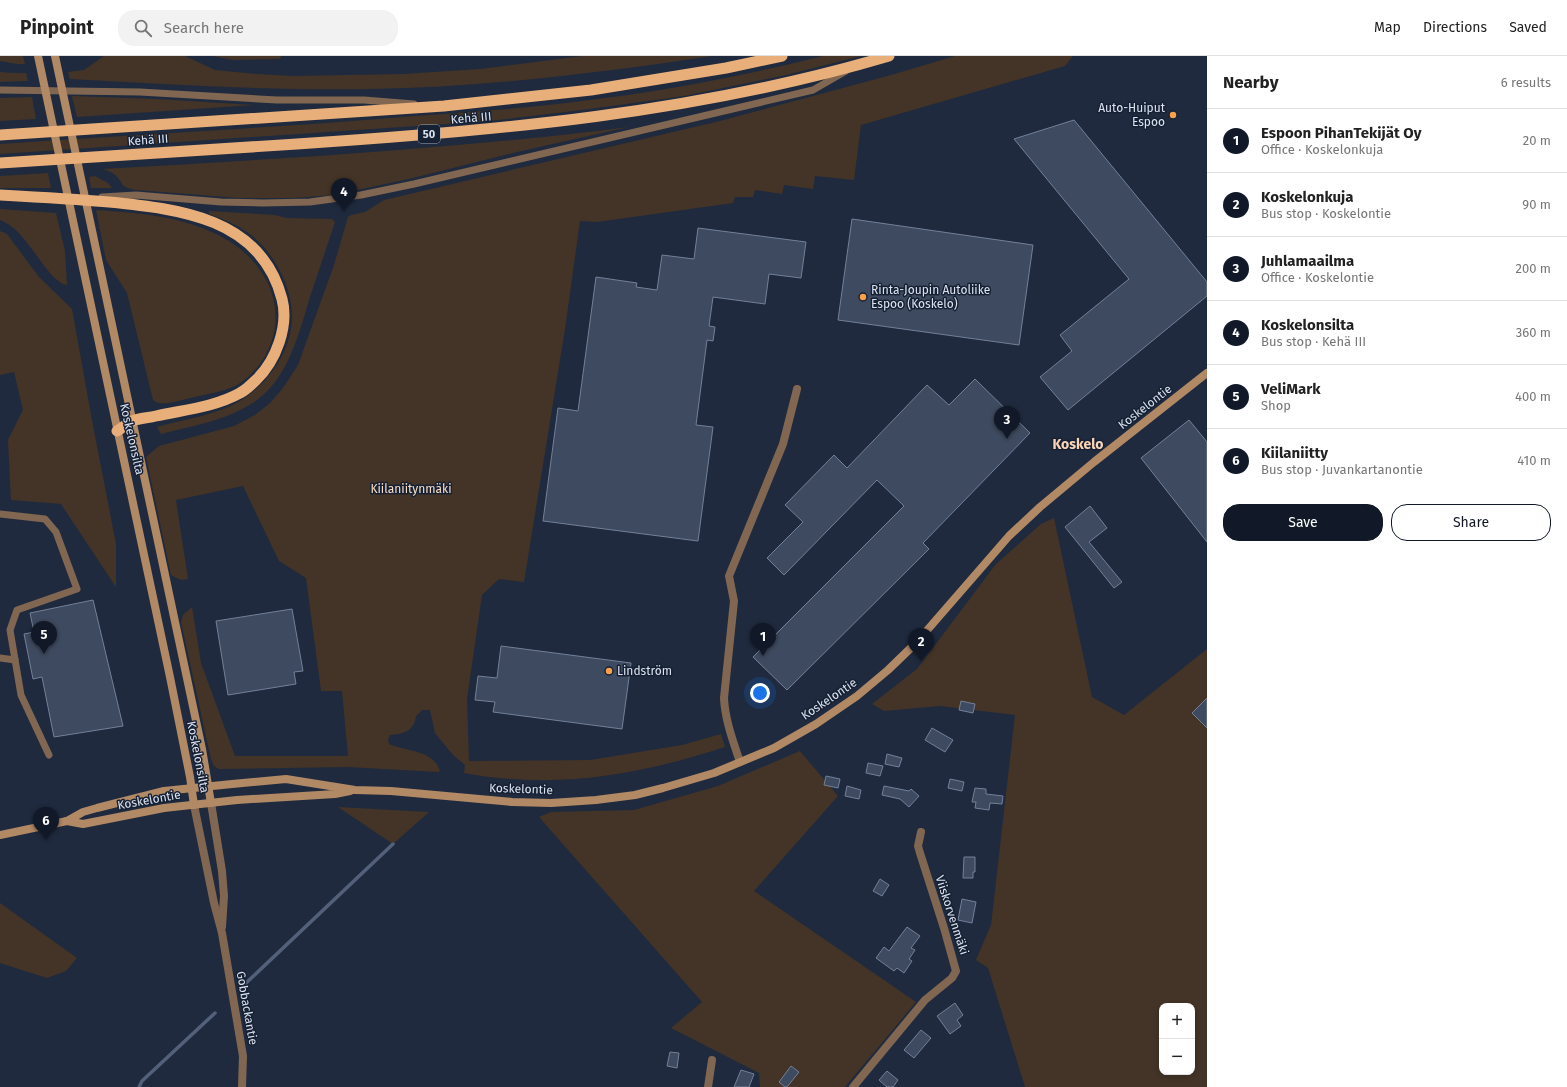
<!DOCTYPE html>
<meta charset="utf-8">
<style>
:root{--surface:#fff;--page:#f2f2f2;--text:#222;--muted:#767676;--line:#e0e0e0;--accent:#111827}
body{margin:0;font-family:"Fira Sans",sans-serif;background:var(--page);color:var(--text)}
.controls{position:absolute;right:12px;bottom:12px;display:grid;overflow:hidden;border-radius:8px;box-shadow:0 2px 6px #0003}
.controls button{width:36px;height:36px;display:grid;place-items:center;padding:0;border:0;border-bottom:1px solid var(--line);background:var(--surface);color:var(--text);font:20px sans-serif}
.you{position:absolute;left:760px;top:637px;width:14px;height:14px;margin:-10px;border:3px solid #fff;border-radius:50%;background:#1a73e8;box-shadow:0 0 0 6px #1a73e833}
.badge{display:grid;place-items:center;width:26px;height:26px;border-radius:50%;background:var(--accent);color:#fff;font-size:13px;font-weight:700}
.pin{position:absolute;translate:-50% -33px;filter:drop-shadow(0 1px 2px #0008)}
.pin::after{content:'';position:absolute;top:21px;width:14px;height:12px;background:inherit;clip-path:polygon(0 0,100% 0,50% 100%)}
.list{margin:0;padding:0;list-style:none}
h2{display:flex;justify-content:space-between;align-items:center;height:52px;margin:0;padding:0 16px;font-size:17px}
h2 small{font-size:13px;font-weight:400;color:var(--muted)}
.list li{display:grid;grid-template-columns:26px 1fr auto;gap:12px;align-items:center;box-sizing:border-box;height:64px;padding:0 16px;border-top:1px solid var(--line)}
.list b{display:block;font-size:15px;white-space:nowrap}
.list p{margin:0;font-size:13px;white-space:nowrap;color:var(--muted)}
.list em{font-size:13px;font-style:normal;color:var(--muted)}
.actions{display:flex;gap:8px;padding:12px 16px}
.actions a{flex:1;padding:9px 0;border:1px solid var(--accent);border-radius:16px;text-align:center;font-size:14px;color:var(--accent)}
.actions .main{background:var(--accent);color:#fff}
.icon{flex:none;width:22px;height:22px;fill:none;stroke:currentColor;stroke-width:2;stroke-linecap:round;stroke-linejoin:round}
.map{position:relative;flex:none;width:1207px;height:1031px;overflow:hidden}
header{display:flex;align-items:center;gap:24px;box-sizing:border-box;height:56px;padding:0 20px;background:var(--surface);border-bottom:1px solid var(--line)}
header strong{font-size:19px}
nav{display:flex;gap:22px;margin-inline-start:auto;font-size:14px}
.search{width:280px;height:36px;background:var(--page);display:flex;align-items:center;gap:10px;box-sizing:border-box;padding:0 14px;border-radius:16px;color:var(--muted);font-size:15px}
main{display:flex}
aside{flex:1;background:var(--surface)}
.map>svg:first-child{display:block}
</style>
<header>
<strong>Pinpoint</strong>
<div class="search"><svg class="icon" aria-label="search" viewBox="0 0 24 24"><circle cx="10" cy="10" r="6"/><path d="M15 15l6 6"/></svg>Search here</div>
<nav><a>Map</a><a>Directions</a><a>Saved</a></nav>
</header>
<main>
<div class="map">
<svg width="1207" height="1031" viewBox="0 0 1207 1031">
<rect width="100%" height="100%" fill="#1f2a3e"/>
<g fill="#433427" fill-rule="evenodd">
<polygon points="0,0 23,0 25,8 17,8 0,5"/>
<path d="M104,0H185L215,14L257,18L294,20L403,18L480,13L582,0H712C599,17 485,31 371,33C270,35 170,28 70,23L68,16L84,14Z"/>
<polygon points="213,0 281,0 280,3 233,4"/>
<path d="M823,0H861L786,19L684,40L582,54L490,65L0,98V88C126,79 252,73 378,63C446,57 514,54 582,45C663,35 744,20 823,0Z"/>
<path d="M955,0H1073L1065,10L861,69L854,124L815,120L813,133L784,129L782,138L755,134L753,141H735L733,147L597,166L580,165L565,273L524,526L499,523L482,539L467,643L469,705L590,704L682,689L721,678L725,691C639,719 555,734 464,717L465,709L453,699L435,677L430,654H422L416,660C414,675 404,678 390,679L388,684L389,688C406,696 433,693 440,715L438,716L348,711L219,713L214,710L211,703L181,566L183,559L192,551L201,607L235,700H348L342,635H321L306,522L279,505L243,430L176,444L188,523L181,524L171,519L146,401L159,390L234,370L255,359L270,347L283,332L298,309L334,209L348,161L351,159L365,156L384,144L720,65L891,19Z"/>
<polygon points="0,16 13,17 26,17 28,25 0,26"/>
<polygon points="72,40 156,43 254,49 77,61"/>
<polygon points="32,41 36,63 0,65 0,42"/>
<path d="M629,71L517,96L413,122L334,139L293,142H239L136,134C118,131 125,127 114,118C110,115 106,114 102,113C278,103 454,93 629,71Z"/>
<polygon points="48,117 51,132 0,132 0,120"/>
<polygon points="95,120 108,127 112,132 91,132 89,121"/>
<path d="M0,153L56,157L65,195L67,229C45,225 29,174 0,164Z"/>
<path d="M96,154C138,157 182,160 220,180C264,202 291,251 266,298C260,310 249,322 237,329C223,336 206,338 191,342C179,344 163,352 153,344L127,237L106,204Z"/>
<path d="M209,155L275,159L287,162L332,163L335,166C327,190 319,214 311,238C299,277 288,326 251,348C224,365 191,370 161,378L157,371C185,363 223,358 246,341C272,323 294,289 292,256C290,227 273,196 250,178C237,169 224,163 209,158Z"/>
<polygon points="0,175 7,178 39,221 72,253 91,359 116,488 116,531 61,448 11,444 8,384 23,354 14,316 0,319"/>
<path d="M1054,462L1092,641L1124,659L1207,593V1031H1025L988,912L976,904L991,869L1015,659L940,650L884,655L872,648L917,613L996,508L1041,468ZM1162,950H1192V1016H1162Z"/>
<polygon points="800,695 838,740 754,835 916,946 845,1031 760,1031 759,1017 671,972 702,946 539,761 551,756 634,754 718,730"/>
<polygon points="338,751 429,756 393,788"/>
<polygon points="0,847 77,902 66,915 47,922 0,907"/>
</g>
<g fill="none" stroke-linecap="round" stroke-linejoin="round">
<g stroke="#526079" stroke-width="3.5">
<polyline points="245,928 393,788"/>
<polyline points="139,1031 142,1025 215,957"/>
</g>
</g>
<g fill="#3e4a5f" stroke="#738098">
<polygon points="1074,64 1207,226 1207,240 1068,354 1040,321 1072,295 1060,279 1129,223 1014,83"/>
<polygon points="852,163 1033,189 1019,289 838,264"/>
<polygon points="698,172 806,186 801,222 769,218 765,248 713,241 709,270 715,271 713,285 707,284 696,369 713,371 698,485 543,465 558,352 578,355 596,221 637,227 636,231 657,234 662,199 694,203"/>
<polygon points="975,323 1030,377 923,487 929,493 787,634 753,601 904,450 877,424 784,519 767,502 803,466 785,449 834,399 847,412 927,329 949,349"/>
<polygon points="1189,364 1207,386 1207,486 1141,402"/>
<polygon points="1090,450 1107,472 1089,486 1122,526 1114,532 1065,471"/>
<polygon points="93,544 123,670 54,681 42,621 33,623 24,578 34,576 30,557"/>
<polygon points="292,553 303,615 294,616 296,628 228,639 216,565"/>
<polygon points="501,590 631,607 622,673 493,656 495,646 475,644 478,620 497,622"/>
<polygon points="1207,642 1207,672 1192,657"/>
<polygon points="961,645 975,648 973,657 959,654"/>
<polygon points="932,672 953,684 945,696 925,684"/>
<polygon points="887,698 902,702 899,711 885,708"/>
<polygon points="868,707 883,710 880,720 866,717"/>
<polygon points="826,720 840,723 838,732 824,729"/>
<polygon points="950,723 964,726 962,735 948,732"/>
<polygon points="847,730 861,734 859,743 845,740"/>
<polygon points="884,730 909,735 911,733 919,740 909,751 900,743 882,739"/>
<polygon points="975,732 986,733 986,738 1003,740 1002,748 990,747 989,754 975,752 976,746 972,746"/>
<polygon points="964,801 975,801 975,816 973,816 973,822 963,822"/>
<polygon points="880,823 889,829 882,840 873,835"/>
<polygon points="962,843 976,846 972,867 958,864"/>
<polygon points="907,871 920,880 911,892 915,894 909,903 912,905 904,917 897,912 894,915 876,902 884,891 889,895"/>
<polygon points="955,947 963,959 957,964 961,970 950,978 937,960"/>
<polygon points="921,974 931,982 914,1002 904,994"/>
<polygon points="670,996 679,997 677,1012 667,1010"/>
<polygon points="791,1010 799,1016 787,1031 785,1031 779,1026"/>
<polygon points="741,1014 754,1018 749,1031 734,1031"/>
<polygon points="887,1015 898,1024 893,1031 887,1031 879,1024"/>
</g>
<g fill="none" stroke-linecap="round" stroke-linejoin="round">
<g stroke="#816751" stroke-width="7">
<polyline points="0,34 140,36 277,44 364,44 414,48"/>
<polyline points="102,141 136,139 221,146 263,147 310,146 361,139 414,128 813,34 846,15"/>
<polyline points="0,458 45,463 56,476 77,533 17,554 10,574 21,639 49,699"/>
<polyline points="0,602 15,604"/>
</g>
<g stroke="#816751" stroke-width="8">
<path d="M740,706C733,685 725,664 724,642L734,545L729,520L783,388L797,333"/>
<polyline points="708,1031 712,1004"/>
<polyline points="853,1031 925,944 952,922 956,915 944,872 920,797 918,790 921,776"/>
</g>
<g stroke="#816751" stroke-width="8">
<polyline points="211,747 222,815 224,840 222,871"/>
<polyline points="194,749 214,847 222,877 243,1000 242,1031"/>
</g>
<g stroke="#b28965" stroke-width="8">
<polyline points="38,0 170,621 190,721 194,749"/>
<polyline points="55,0 202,693 211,747"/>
<polyline points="67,765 83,768 164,752 237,744 335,738 350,735"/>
<polyline points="0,779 67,765 83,756 97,752 164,735 232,728 286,723 355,734 391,735 512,746 551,747 596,744 635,739 663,732 714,717 774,692 816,668 857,640 888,614 916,587 1009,480 1040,451 1094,406 1207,317"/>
</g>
<g stroke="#e9af7b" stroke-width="11">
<polyline points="0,79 444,50 591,34 726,12 782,0"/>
<path d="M0,107C99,100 198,94 297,88C496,75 697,57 889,0"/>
<path d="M0,139C36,141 72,143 109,146C180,153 261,162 282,243C289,270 276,305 256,324C252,328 246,334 240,337C215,351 183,354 156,360C148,362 139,362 132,365C127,367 122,372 117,375"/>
</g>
</g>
<g fill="#f8a14a" stroke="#162134" stroke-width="1.5">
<circle cx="1173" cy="59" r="4"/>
<circle cx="863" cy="241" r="4"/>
<circle cx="609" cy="615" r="4"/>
</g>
<g text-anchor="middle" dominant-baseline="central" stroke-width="3" stroke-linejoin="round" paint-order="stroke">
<rect fill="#162134" stroke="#a0a8b8" stroke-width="1" x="418" y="69" width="22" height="18" rx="3"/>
<g font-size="11" font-weight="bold" fill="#dbe2f0">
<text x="429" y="78">50</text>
</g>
<g font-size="12" fill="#dbe2f0" stroke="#162134" text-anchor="start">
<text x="1165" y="52" text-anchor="end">Auto-Huiput<tspan x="1165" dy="14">Espoo</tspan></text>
<text x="871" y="234">Rinta-Joupin Autoliike<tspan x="871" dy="14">Espoo (Koskelo)</tspan></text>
<text x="617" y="615">Lindström</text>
</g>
<g font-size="12" fill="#dbe2f0" stroke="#162134">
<text transform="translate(471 62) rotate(-5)">Kehä III</text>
<text transform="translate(148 84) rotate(-4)">Kehä III</text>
<text transform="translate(1145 351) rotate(-38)">Koskelontie</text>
<text transform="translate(132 383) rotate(77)">Koskelonsilta</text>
<text transform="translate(829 643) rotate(-34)">Koskelontie</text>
<text transform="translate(198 701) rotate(79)">Koskelonsilta</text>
<text transform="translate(521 733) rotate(2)">Koskelontie</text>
<text transform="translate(149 744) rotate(-10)">Koskelontie</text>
<text transform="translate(952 859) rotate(72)">Viiskorvenmäki</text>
<text transform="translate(247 952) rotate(80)">Gobbackantie</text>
</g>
<g font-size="12" fill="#fadec6" stroke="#162134">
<text x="411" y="433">Kiilaniitynmäki</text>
</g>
<g font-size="14" font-weight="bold" fill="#fbd5b5" stroke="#162134">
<text x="1078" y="388">Koskelo</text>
</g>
</g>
</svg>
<div class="controls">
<button>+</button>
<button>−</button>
</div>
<div class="you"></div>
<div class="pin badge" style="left:763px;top:600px">1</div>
<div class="pin badge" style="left:921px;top:605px">2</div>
<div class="pin badge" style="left:1007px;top:383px">3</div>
<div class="pin badge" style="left:344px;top:155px">4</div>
<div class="pin badge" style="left:44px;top:598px">5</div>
<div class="pin badge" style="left:46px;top:784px">6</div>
</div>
<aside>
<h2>Nearby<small>6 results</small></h2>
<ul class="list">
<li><span class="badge">1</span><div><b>Espoon PihanTekijät Oy</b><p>Office · Koskelonkuja</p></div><em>20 m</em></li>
<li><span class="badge">2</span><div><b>Koskelonkuja</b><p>Bus stop · Koskelontie</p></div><em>90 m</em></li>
<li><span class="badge">3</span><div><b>Juhlamaailma</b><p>Office · Koskelontie</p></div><em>200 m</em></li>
<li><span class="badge">4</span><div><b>Koskelonsilta</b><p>Bus stop · Kehä III</p></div><em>360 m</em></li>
<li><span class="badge">5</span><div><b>VeliMark</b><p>Shop</p></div><em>400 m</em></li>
<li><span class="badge">6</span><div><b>Kiilaniitty</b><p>Bus stop · Juvankartanontie</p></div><em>410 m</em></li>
</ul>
<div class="actions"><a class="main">Save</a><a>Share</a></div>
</aside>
</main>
